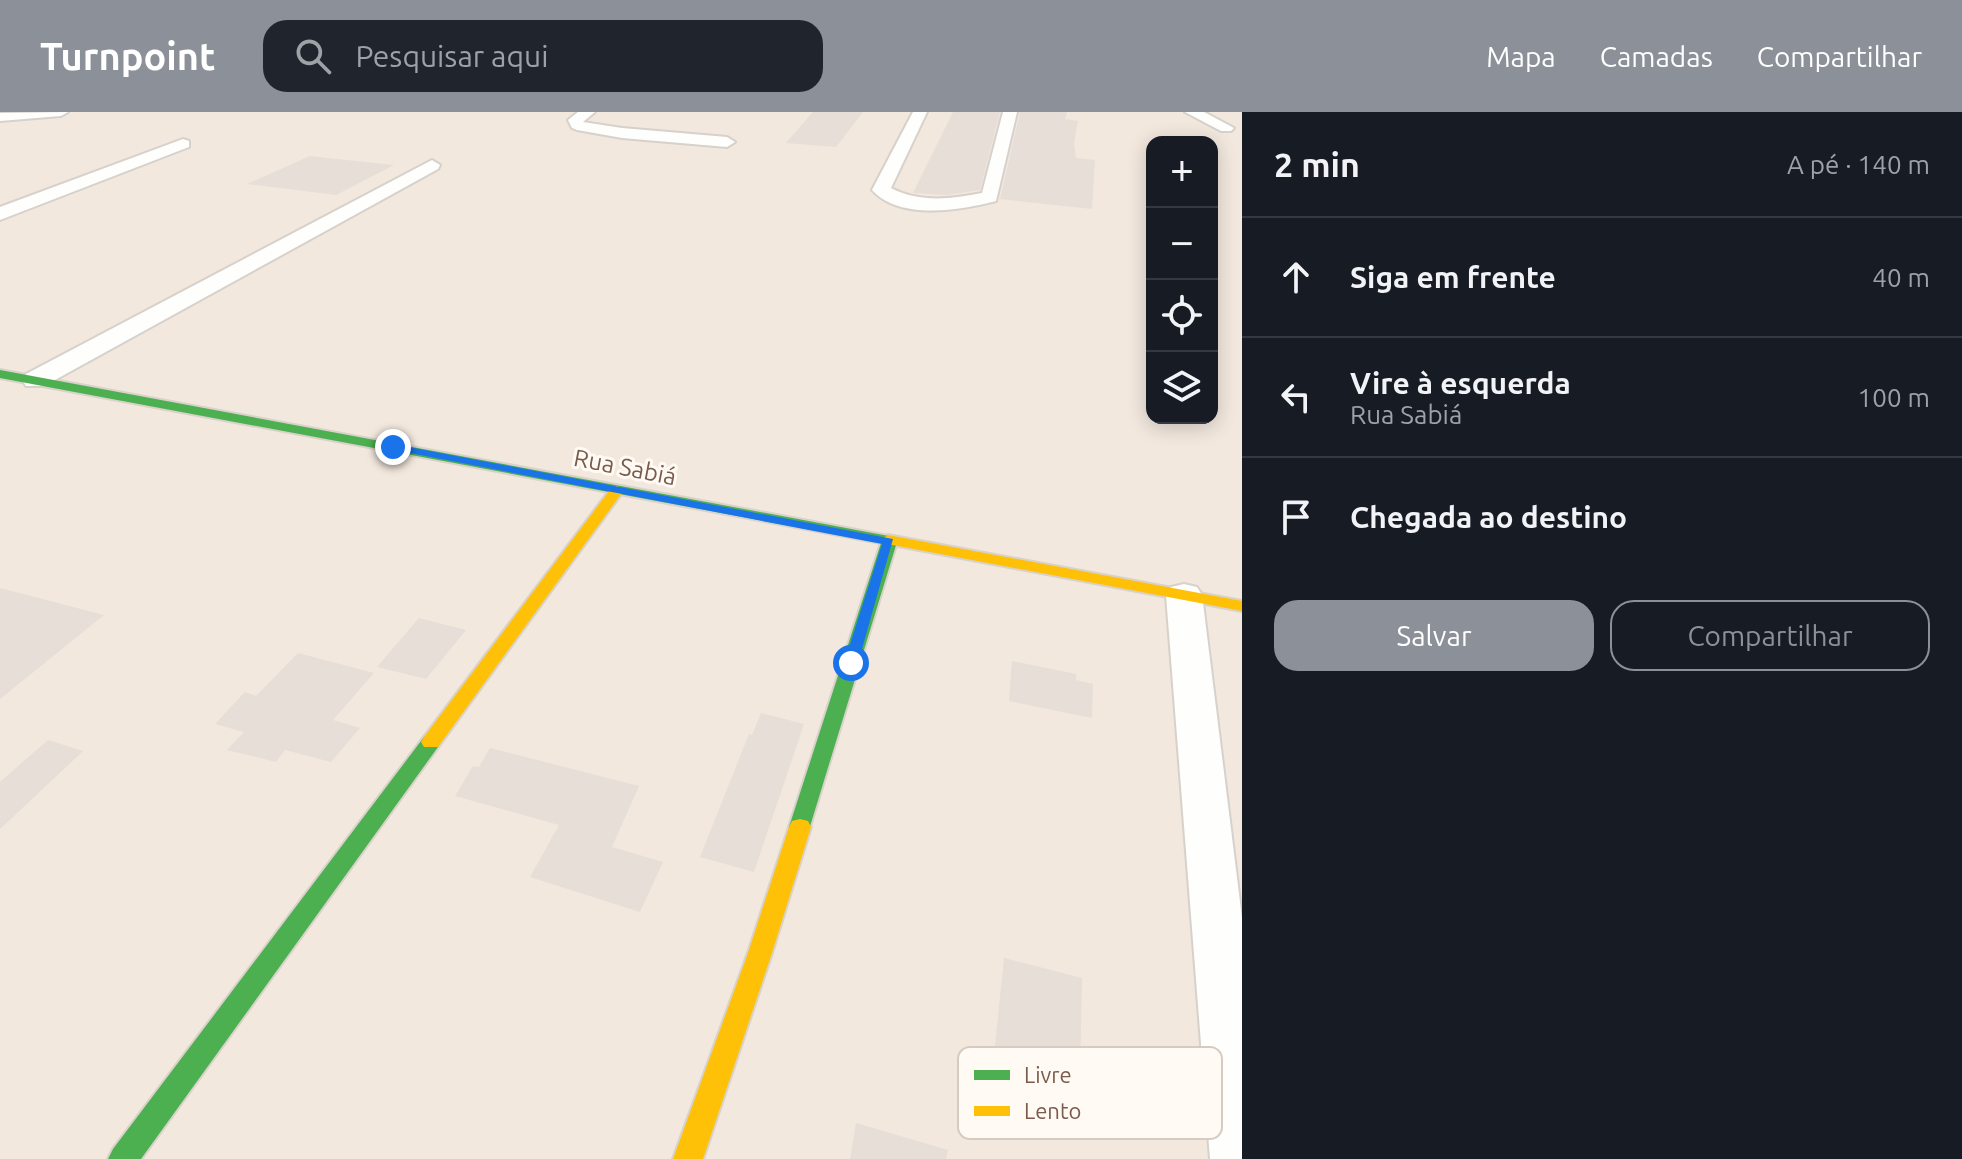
<!DOCTYPE html>
<html lang="pt">
<meta charset="utf-8">
<style>
:root{--surface:#171b24;--page:#20242c;--text:#f1f3f6;--muted:#9ea1a6;--line:#363941;--accent:#8c9099}
body{margin:0;font-family:Ubuntu,sans-serif;background:var(--page);color:var(--text)}
.controls{position:absolute;right:24px;top:24px;display:grid;overflow:hidden;border-radius:16px;box-shadow:0 4px 20px #0003}
.controls button{width:72px;height:72px;display:grid;place-items:center;padding:0;border:0;border-bottom:2px solid var(--line);background:var(--surface);color:var(--text);font:40px sans-serif}
.stop{position:absolute;width:24px;height:24px;margin:-18px;border:6px solid #1a73e8;border-radius:50%;background:#fff}
.stop.end{background:#1a73e8;border-color:#fff;box-shadow:0 2px 8px #0008}
.list{margin:0;padding:0;list-style:none}
h2{display:flex;justify-content:space-between;align-items:center;height:104px;margin:0;padding:0 32px;font-size:34px}
h2 small{font-size:26px;font-weight:400;color:var(--muted)}
.list li{display:grid;grid-template-columns:52px 1fr auto;gap:24px;align-items:center;box-sizing:border-box;height:120px;padding:0 32px;border-top:2px solid var(--line)}
.list b{display:block;font-size:30px;white-space:nowrap}
.list p{margin:0;font-size:26px;white-space:nowrap;color:var(--muted)}
.list em{font-size:26px;font-style:normal;color:var(--muted)}
.actions{display:flex;gap:16px;padding:24px 32px}
.actions a{flex:1;padding:18px 0;border:2px solid var(--accent);border-radius:24px;text-align:center;font-size:28px;color:var(--accent)}
.actions .main{background:var(--accent);color:#fff}
.icon{flex:none;width:44px;height:44px;fill:none;stroke:currentColor;stroke-width:2;stroke-linecap:round;stroke-linejoin:round}
.map{position:relative;flex:none;width:1242px;height:1047px;overflow:hidden}
header{display:flex;align-items:center;gap:48px;box-sizing:border-box;height:112px;padding:0 40px;background:var(--accent);color:#fff}
header strong{font-size:38px}
nav{display:flex;gap:44px;margin-inline-start:auto;font-size:28px}
.search{width:560px;height:72px;background:var(--page);display:flex;align-items:center;gap:20px;box-sizing:border-box;padding:0 28px;border-radius:24px;color:var(--muted);font-size:30px}
main{display:flex}
aside{flex:1;background:var(--surface)}
.map>svg:first-child{display:block}
</style>
<header>
<strong>Turnpoint</strong>
<div class="search"><svg class="icon" aria-label="search" viewBox="0 0 24 24"><circle cx="10" cy="10" r="6"/><path d="M15 15l6 6"/></svg>Pesquisar aqui</div>
<nav><a>Mapa</a><a>Camadas</a><a>Compartilhar</a></nav>
</header>
<main>
<div class="map">
<svg width="1242" height="1047" viewBox="0 0 1242 1047">
<rect width="100%" height="100%" fill="#f9f5f0"/>
<path fill="#f2e8de" fill-rule="evenodd" d="M0,0H1242V1047H0ZM1152,30H1212V306H1152Z"/>
<g fill="#e6ded7">
<polygon points="813,0 863,0 836,35 786,31"/>
<polygon points="953,0 1000,0 980,78 947,83 913,81"/>
<polygon points="1020,0 1067,0 1065,7 1078,9 1074,31 1076,46 1095,48 1092,97 1000,87"/>
<polygon points="310,44 327,46 394,53 336,83 247,72"/>
<polygon points="0,476 104,503 0,587"/>
<polygon points="419,506 466,518 426,567 377,555"/>
<polygon points="298,541 374,561 333,608 360,616 331,650 285,638 276,650 227,638 244,620 215,612 245,580 256,584"/>
<polygon points="1012,549 1076,562 1076,568 1093,572 1092,606 1009,589"/>
<polygon points="761,601 804,612 754,760 700,745 749,622 752,623"/>
<polygon points="48,628 83,639 0,717 0,670"/>
<polygon points="490,636 639,674 612,735 663,750 640,800 530,765 559,713 455,684 473,654 479,655"/>
<polygon points="1004,846 1082,866 1080,959 995,934"/>
<polygon points="856,1011 948,1038 946,1047 850,1047"/>
</g>
<g fill="none" stroke-linecap="round" stroke-linejoin="round">
<defs>
<g id="street">
<polygon points="68,0 61,4 0,9 0,1"/>
<polygon points="578,0 595,0 583,10 622,16 727,25 735,30 727,35 622,26 577,18 572,16 568,8"/>
<path d="M913,0H927L891,76C919,91 952,87 982,81L1003,0H1017L996,89C961,98 900,109 872,78Z"/>
<polygon points="1185,0 1204,0 1234,16 1231,19 1221,19"/>
<polygon points="183,27 189,29 189,35 0,108 0,95"/>
<polygon points="432,48 440,53 438,57 44,274 26,274 22,268 26,262"/>
<polygon points="1184,472 1197,475 1202,483 1242,806 1242,1047 1210,1047 1166,483 1171,475"/>
</g>
<g id="fast">
<polygon points="0,258 894,425 897,430 808,721 800,723 792,721 789,715 881,431 0,266"/>
<polygon points="431,623 438,625 441,630 438,635 141,1047 108,1047 113,1037 424,625"/>
</g>
<g id="slow">
<polygon points="617,374 624,378 438,635 424,635 421,630 424,625 612,375"/>
<polygon points="888,423 1242,489 1242,499 882,431 880,428"/>
<polygon points="800,707 808,709 811,715 772,841 703,1047 673,1047 748,841 789,715 792,709"/>
</g>
</defs>
<use href="#street" stroke="#d7d1cb" stroke-width="4"/>
<use href="#fast" stroke="#d9d2cb" stroke-width="4"/>
<use href="#slow" stroke="#d9d2cb" stroke-width="4"/>
<use href="#street" fill="#fefefd" fill-rule="evenodd"/>
<use href="#fast" fill="#4caf50" fill-rule="evenodd"/>
<use href="#slow" fill="#ffc107" fill-rule="evenodd"/>
</g>
<polygon fill="#1a73e8" points="393,332 893,427 858,551 851,555 844,551 882,432 389,337 389,333"/>
<g text-anchor="middle" dominant-baseline="central" stroke-width="6" stroke-linejoin="round" paint-order="stroke">
<g font-size="24" fill="#7a5c4d" stroke="#fffaf3">
<text transform="translate(625 355) rotate(11)">Rua Sabiá</text>
</g>
</g>
<rect x="958" y="935" width="264" height="92" rx="12" fill="#fffaf3" stroke="#d7cbc1" stroke-width="2"/>
<rect x="974" y="958" width="36" height="10" fill="#4caf50"/>
<rect x="974" y="994" width="36" height="10" fill="#ffc107"/>
<g font-size="22" fill="#7a5c4d">
<text x="1024" y="971">Livre</text>
<text x="1024" y="1007">Lento</text>
</g>
</svg>
<div class="controls">
<button>+</button>
<button>−</button>
<button><svg class="icon" aria-label="locate" viewBox="0 0 24 24"><circle cx="12" cy="12" r="6"/><path d="M12 2v4M12 18v4M2 12h4M18 12h4"/></svg></button>
<button><svg class="icon" aria-label="layers" viewBox="0 0 24 24"><path d="M12 4l9 5-9 5-9-5zM3 14l9 5 9-5"/></svg></button>
</div>
<div class="stop" style="left:851px;top:551px"></div>
<div class="stop end" style="left:393px;top:335px"></div>
</div>
<aside>
<h2>2 min<small>A pé · 140 m</small></h2>
<ul class="list">
<li><svg class="icon" aria-label="ahead" viewBox="0 0 24 24"><path d="M12 20V5M6 11l6-6 6 6"/></svg><div><b>Siga em frente</b></div><em>40 m</em></li>
<li><svg class="icon" aria-label="left" viewBox="0 0 24 24"><path d="M17 20v-9H6M10 6l-5 5 5 5"/></svg><div><b>Vire à esquerda</b><p>Rua Sabiá</p></div><em>100 m</em></li>
<li><svg class="icon" aria-label="arrive" viewBox="0 0 24 24"><path d="M6 21V4h12l-3 4 3 4H6"/></svg><div><b>Chegada ao destino</b></div></li>
</ul>
<div class="actions"><a class="main">Salvar</a><a>Compartilhar</a></div>
</aside>
</main>
